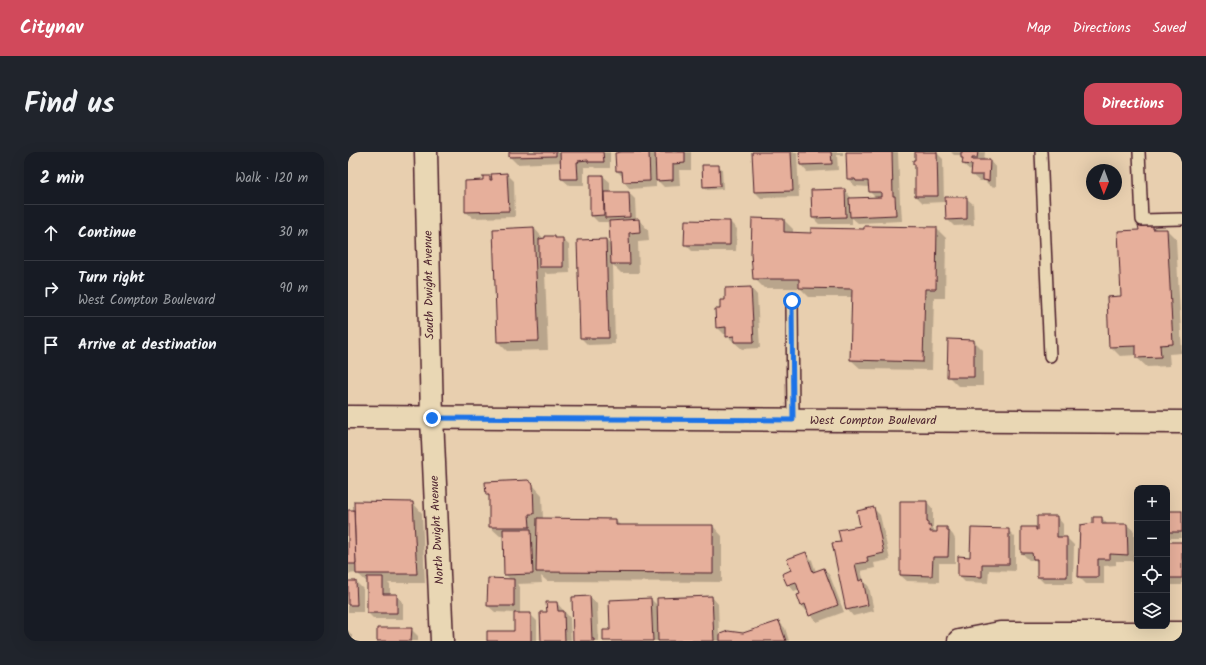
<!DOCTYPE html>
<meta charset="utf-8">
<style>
:root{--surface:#171b24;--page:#20242c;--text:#f1f3f6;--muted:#9ea1a6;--line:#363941;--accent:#d1495b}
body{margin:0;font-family:Kalam,sans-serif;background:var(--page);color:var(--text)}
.controls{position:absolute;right:12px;bottom:12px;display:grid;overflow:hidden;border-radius:8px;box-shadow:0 4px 16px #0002}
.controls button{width:36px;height:36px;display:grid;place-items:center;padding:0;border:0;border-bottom:1px solid var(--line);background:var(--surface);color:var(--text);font:20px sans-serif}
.compass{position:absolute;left:738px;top:12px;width:36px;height:36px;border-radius:50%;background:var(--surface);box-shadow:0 4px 16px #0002;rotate:181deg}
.stop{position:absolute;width:12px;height:12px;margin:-9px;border:3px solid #1a73e8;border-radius:50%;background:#fff}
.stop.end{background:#1a73e8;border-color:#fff;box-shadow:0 1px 4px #0008}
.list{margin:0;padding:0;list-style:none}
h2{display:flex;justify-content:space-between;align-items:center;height:52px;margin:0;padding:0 16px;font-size:17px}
h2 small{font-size:13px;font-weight:400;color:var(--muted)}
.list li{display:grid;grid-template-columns:26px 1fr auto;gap:12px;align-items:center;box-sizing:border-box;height:56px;padding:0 16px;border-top:1px solid var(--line)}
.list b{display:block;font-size:15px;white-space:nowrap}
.list p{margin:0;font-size:13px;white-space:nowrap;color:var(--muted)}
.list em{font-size:13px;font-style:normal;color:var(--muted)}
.icon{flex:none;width:22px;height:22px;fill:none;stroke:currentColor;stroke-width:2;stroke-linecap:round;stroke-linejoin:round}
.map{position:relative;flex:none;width:834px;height:489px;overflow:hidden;border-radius:12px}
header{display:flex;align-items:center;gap:24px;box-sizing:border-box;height:56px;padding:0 20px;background:var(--accent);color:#fff}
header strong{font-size:19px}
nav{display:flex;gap:22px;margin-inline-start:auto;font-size:14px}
.intro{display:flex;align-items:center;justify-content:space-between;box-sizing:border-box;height:96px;padding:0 24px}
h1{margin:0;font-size:28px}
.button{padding:10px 18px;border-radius:12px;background:var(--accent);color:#fff;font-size:14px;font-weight:700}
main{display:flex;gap:24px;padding:0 24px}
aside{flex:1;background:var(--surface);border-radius:12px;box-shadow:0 4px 16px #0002}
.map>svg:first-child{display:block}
</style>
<header>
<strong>Citynav</strong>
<nav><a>Map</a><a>Directions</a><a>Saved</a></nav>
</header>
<div class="intro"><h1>Find us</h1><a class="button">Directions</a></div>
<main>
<aside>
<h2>2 min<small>Walk · 120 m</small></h2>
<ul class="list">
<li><svg class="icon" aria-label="ahead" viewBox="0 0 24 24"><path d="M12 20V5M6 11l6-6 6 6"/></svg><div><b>Continue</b></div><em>30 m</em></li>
<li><svg class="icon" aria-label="right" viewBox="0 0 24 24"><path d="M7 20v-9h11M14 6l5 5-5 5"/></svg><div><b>Turn right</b><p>West Compton Boulevard</p></div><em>90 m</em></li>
<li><svg class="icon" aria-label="arrive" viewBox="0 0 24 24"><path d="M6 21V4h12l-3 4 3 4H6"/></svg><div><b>Arrive at destination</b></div></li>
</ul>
</aside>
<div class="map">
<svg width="834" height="489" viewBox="0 0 834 489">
<rect width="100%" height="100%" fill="#e8cfaf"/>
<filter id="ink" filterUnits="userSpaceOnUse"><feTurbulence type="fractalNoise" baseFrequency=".025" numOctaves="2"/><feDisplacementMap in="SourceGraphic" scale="8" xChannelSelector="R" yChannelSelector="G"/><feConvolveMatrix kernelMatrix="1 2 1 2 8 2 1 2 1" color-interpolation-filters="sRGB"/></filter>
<g filter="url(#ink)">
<g fill="#0003">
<polygon points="162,0 262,0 262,16 247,16 246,15 236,15 236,33 221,33 214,27 214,10 169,12 162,5"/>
<polygon points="275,0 343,0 343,18 331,18 332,34 316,35 308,27 308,35 282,37 276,30 275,25 269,19"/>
<polygon points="405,0 449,0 451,45 413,46 407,40"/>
<polygon points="452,0 495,0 495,3 489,3 490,18 459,20 453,13"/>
<polygon points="499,0 550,0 552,51 553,52 554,69 510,71 504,66 504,72 471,72 465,66 497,38 504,47 528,46 522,40 521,35 507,34 500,27"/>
<polygon points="603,0 637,0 636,9 642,9 648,16 648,35 642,34 637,29 631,29 624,23 625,18 622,18 615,12 616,7 612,3 606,3"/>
<polygon points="589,1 595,7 596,50 575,51 568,44 568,14 566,12 568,9"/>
<polygon points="370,14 374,17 375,37 359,38 356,34"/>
<polygon points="159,22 166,29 167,65 125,66 118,60 136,29 141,25 145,28"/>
<polygon points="243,24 255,24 262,30 262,41 281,41 287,47 288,69 291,68 300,78 301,89 290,90 291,121 273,121 265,113 267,192 240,193 233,186 230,89 258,88 263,94 262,70 250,70 243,63"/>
<polygon points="618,46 625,52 626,73 606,74 599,67"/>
<polygon points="436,68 445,77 445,82 464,82 517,78 588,76 598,86 597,146 586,146 584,218 513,217 503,208 505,145 461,145 452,136 416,136 406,126"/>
<polygon points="338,69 382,70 389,77 388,99 344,99 337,92"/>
<polygon points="805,73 809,78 819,78 828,87 834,201 821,202 822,214 799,215 789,206 789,203 772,204 762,194 792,79"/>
<polygon points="186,76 195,86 195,87 198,85 207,85 209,87 214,87 221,93 222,121 199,122 197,120 200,198 159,199 150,190"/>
<polygon points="403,136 409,143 412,196 394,197 379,184 379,182 376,182 369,175 373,158 379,149"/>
<polygon points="626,189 635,198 635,234 610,234 600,224"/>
<polygon points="185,333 194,343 195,367 267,368 273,374 365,374 374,384 374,430 199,429 193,424 194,431 169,432 172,435 172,462 182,462 189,469 189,489 140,489 167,480 167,461 147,460 140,454 163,428 157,422 156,384 152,384 142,375 142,346 139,343"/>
<polygon points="579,350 585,357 585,376 587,379 588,381 599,376 605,383 607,387 607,411 591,411 591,430 559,429 552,423"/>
<polygon points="65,351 74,361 77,431 40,431 42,433 42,443 48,443 55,450 55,467 26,467 20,461 20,431 9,421 0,422 0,359"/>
<polygon points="526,357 532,363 542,408 526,411 527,416 513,419 516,429 521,435 526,459 505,464 499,457 494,391 513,375"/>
<rect x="819" y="360" width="15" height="26"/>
<polygon points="709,365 715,372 715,386 719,386 726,393 725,431 696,431 690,425 690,411 687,408 681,408 674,401 687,376 690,379"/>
<polygon points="754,366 760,373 779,373 786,379 786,409 768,409 768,413 756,414 756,432 738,432 731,425"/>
<polygon points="660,378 667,385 667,419 641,418 640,431 617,430 611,424 623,406"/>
<polygon points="819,391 834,391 834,433 821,433 819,431"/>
<polygon points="457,401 464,408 468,420 476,417 482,424 496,460 469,470 453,453 454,443 452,437 446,439 440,432 447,423"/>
<polygon points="0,430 8,430 15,437 15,460 0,460"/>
<polygon points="242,445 249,452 251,489 226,489"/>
<polygon points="364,445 370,452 371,483 381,480 395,482 431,470 437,476 441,489 256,489 263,479 303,447 310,454"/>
<polygon points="209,451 222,466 223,489 194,489 200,461"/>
<polygon points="63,477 70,484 70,489 30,489"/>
<polygon points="0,479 4,483 4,489 0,489"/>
</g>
<g fill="#e6af9b" stroke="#4a1f2b">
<polygon points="161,0 208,0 208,4 161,5"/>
<polygon points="212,0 255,0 256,10 240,10 240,8 230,9 231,10 229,10 230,27 213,27"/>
<polygon points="274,0 301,0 302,29 275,30 274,19 268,19 267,1"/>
<polygon points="307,0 337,0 337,11 325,12 325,28 308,29"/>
<polygon points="404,0 443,0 445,39 406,40"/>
<polygon points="451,0 483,0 484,12 452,13"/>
<polygon points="498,0 544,0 545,44 547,44 548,63 502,65 501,46 533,45 533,40 521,40 520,29 508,29 507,27 499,27"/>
<polygon points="567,0 589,0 590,44 567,44 567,12 565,12 565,8 567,8"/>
<polygon points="613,0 630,0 629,6 624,6 624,8 642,8 641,29 635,28 635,23 623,23 624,13 614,12 615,6 613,6"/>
<polygon points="354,13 371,13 372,34 355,35"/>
<polygon points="159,21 161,59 117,60 117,29 135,28 135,24 142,24 142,28 144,28 143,22"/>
<polygon points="242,23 255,23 256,63 242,64"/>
<polygon points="497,37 498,65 464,66 463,38"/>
<polygon points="256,40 281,40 282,65 257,66"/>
<polygon points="597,45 619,45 619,67 598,68"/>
<polygon points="404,66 436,67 436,80 463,81 463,76 516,77 516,74 589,75 588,137 577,137 575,210 502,208 504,137 451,136 451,127 405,127 403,102"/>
<polygon points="291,67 292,80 281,81 282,112 263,112 261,69"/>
<polygon points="337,68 382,69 382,93 336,93"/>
<polygon points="805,72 805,77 819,77 825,192 812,193 813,205 788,206 788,194 761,195 759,145 773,144 770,79 791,78 790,73"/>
<polygon points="186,75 191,189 149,190 145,77"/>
<polygon points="197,84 207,84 207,86 215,86 215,115 191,115 191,87 197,86"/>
<polygon points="258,87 261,186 232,186 229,88"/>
<polygon points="403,135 406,190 386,190 386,184 378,185 378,175 368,176 367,157 372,157 372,148 377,148 377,136"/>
<polygon points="600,187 626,188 626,225 599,225"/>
<polygon points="180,328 185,332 186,362 181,362 182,375 141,375 141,343 138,343 137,330"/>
<polygon points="6,349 65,350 69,422 8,422"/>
<polygon points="552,349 579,349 579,370 580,370 580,374 583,374 582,380 589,380 589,375 599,375 599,379 601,379 600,405 585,405 584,424 552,423"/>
<polygon points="526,355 536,401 519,405 520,410 507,412 511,429 515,427 520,453 498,458 484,391 493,390 490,378 512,374 509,359"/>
<polygon points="0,358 6,358 8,412 0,412"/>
<rect x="819" y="359" width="15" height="21"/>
<polygon points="689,364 709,364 709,385 719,385 719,425 689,425 689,407 685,407 684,401 673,401 673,375 688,375 688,378 689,378"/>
<polygon points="745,365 754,365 754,372 779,372 780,403 762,402 762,407 750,407 750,425 730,425 732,373 745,371"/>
<polygon points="189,366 268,367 268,373 365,373 365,421 188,420"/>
<polygon points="623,376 661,377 661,412 634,412 634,425 610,424 610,404 622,405"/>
<polygon points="155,377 183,377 185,422 156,423"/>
<rect x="819" y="390" width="15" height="36"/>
<polygon points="458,400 465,420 476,416 490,453 461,464 457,452 453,454 449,443 452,442 448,430 439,433 434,422 443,418 444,419 439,407"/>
<polygon points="19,425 35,425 35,442 49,442 49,461 19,461"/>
<polygon points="140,426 166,427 166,454 139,454"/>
<polygon points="0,429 8,429 9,453 0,453"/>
<polygon points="242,444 244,487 246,487 246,489 225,489 224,445"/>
<polygon points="364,444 366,489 310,489 309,446"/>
<polygon points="303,446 305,489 255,489 255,478 262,478 261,448"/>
<polygon points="198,450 209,450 210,459 216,459 217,489 193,489 192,460 199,460"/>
<polygon points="166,461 183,461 183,489 139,489 139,479 166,479"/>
<polygon points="431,469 438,489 372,489 372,482 380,479 395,481"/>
<polygon points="29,476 64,476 63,489 29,489"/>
</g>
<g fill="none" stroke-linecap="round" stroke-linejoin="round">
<defs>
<g id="service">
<polyline points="693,0 702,204"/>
<polyline points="791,0 794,68 834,67"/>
<polyline points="444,149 445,268"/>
</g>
<g id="minor">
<polyline points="78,0 84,266 94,489"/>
<polyline points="611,489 652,481 834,481"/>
</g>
<polyline id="secondary" points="0,265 834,270"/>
</defs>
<use href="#service" stroke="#4a1f2b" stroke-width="14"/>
<use href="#minor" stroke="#4a1f2b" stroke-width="25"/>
<use href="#secondary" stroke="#4a1f2b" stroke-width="25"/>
<use href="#service" stroke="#e9d7b4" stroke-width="11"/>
<use href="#minor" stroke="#e9d7b4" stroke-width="22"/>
<use href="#secondary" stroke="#e9d7b4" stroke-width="22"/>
</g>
</g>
<g fill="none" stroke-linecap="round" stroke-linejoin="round" filter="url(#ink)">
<polyline stroke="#1a73e8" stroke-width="5" points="84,266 445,268 444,149"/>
</g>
<g text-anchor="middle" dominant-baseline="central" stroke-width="3" stroke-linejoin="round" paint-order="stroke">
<g font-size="12" fill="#4a1f2b" stroke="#e9d7b4">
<text transform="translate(81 133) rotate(-91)">South Dwight Avenue</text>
<text x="525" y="268">West Compton Boulevard</text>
<text transform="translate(89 378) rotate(-93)">North Dwight Avenue</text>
</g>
</g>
</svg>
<div class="controls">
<button>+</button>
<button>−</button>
<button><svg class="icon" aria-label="locate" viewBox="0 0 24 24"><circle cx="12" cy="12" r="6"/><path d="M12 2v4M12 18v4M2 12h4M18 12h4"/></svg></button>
<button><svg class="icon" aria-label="layers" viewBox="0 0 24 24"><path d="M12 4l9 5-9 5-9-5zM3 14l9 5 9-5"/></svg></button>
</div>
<svg class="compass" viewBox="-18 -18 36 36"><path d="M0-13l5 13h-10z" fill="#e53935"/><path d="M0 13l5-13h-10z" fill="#9ea1a6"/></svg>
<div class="stop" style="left:444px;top:149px"></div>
<div class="stop end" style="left:84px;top:266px"></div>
</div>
</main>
